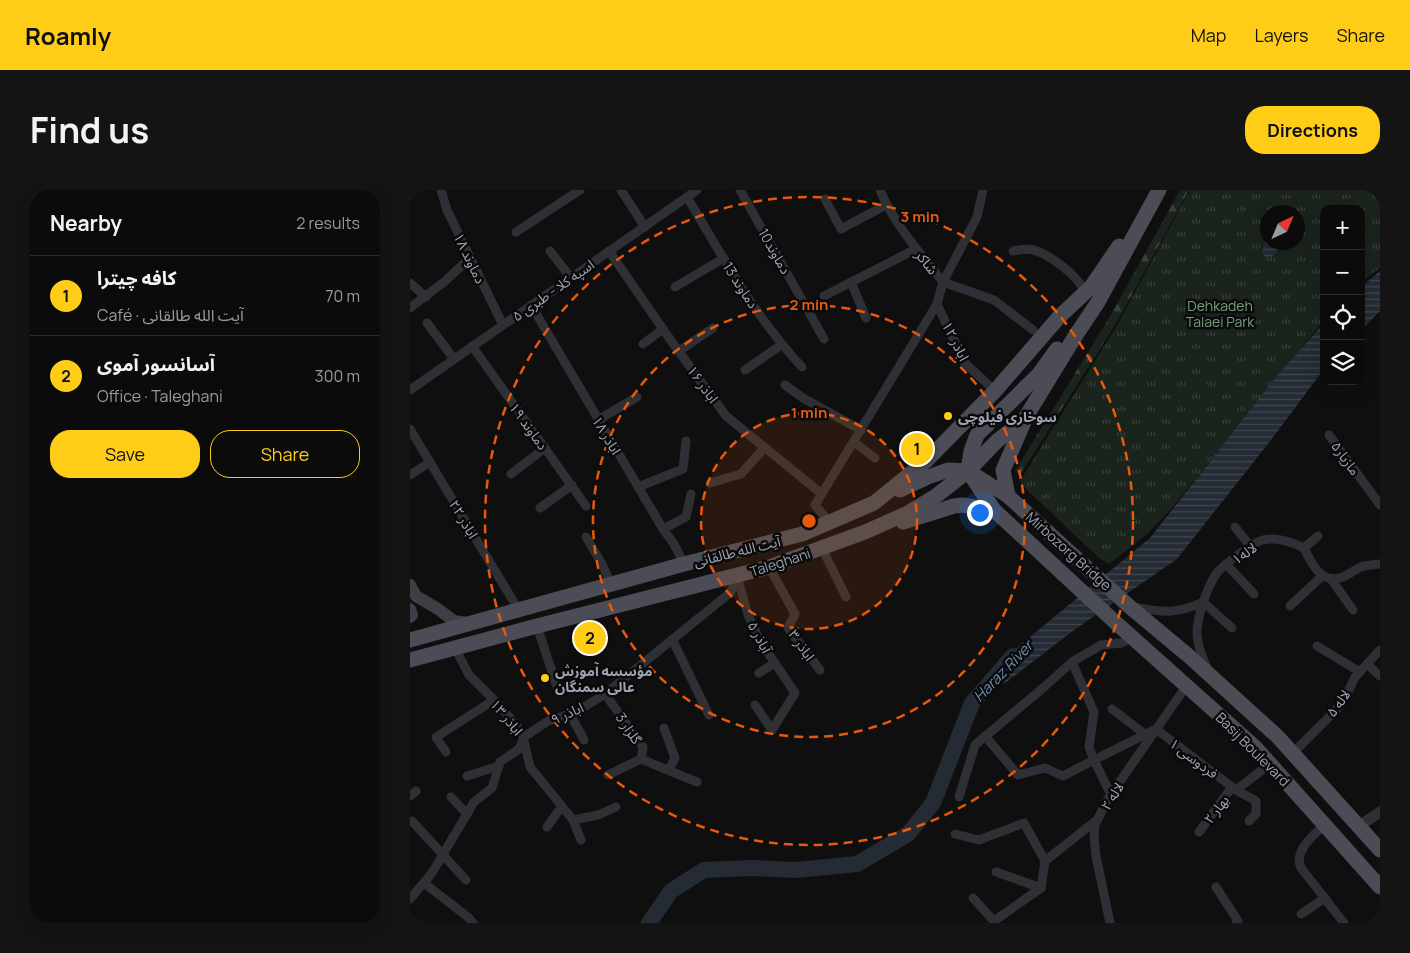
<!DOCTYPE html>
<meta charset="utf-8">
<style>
:root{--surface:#0b0b0c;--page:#141415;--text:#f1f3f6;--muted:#9a9b9d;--line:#2b2b2d;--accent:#ffcd18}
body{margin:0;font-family:Manrope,"Noto Sans Arabic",sans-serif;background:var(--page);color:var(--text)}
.controls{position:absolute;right:15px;top:15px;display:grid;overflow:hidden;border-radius:10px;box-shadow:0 5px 20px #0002}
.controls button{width:45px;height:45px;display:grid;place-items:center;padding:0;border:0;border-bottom:1px solid var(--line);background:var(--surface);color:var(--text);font:25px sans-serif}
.compass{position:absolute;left:850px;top:15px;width:45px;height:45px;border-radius:50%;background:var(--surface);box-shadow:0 5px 20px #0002;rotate:44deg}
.you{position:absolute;left:569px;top:322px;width:18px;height:18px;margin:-12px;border:4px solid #fff;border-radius:50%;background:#1a73e8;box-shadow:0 0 0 8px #1a73e833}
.badge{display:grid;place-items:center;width:32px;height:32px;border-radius:50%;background:var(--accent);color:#111;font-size:16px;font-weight:700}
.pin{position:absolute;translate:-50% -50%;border:2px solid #fff;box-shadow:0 1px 5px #0006}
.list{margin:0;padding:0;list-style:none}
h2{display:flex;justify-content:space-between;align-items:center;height:65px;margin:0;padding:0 20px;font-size:21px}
h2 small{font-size:16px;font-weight:400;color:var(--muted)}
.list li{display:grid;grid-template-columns:32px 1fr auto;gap:15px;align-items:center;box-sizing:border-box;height:80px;padding:0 20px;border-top:1px solid var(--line)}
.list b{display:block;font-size:19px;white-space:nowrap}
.list p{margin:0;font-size:16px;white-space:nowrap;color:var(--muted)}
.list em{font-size:16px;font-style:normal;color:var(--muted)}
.actions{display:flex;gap:10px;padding:15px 20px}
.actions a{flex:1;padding:11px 0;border:1px solid var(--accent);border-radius:20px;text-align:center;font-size:18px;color:var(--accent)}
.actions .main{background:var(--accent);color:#111}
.icon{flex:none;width:28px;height:28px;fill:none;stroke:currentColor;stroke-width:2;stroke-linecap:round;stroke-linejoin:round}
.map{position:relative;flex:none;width:970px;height:733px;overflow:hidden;border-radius:20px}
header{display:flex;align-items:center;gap:30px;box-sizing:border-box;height:70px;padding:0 25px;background:var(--accent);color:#111}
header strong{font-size:24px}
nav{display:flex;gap:28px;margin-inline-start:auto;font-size:18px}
.intro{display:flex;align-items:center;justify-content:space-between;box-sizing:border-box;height:120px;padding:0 30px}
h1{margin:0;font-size:35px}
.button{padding:12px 22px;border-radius:20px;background:var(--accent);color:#111;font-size:18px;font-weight:700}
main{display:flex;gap:30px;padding:0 30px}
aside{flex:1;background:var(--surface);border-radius:20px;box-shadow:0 5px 20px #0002}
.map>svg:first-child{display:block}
</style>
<header>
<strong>Roamly</strong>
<nav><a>Map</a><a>Layers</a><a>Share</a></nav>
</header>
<div class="intro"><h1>Find us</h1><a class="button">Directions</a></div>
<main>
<aside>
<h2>Nearby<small>2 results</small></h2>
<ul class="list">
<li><span class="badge">1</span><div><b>کافه چیترا</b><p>Café · آیت الله طالقانی</p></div><em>70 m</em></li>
<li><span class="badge">2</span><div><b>آسانسور آموی</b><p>Office · Taleghani</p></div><em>300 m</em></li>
</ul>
<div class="actions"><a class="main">Save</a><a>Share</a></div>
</aside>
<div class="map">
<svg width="970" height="733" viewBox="0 0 970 733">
<defs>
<pattern id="grass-tufts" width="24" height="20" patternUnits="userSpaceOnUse" patternTransform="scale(1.25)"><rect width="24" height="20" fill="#1b231d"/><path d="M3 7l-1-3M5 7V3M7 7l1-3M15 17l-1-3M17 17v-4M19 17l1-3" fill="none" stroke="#39403b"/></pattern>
<pattern id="forest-firs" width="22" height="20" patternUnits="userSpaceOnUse" patternTransform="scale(1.25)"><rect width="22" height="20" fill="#1b231d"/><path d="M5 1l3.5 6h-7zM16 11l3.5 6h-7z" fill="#39403b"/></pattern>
<pattern id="water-rules" width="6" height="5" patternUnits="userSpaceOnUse" patternTransform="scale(1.25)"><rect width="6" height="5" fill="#242b34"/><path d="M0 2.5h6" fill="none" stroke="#40474f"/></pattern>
</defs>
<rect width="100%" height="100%" fill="#0f0f10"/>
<path fill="url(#grass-tufts)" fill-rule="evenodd" d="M780,0H970V78L951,92V19H914V130L761,319L738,343L699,374L689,368L613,296L610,291L706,137ZM858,22H888V52H858Z"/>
<polygon fill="url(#forest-firs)" points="770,0 779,0 707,132 610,285 605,281 699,128"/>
<g fill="url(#water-rules)">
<polygon points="857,48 858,52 871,53 865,64 859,68 856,68 852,62"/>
<polygon points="970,81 970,121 951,140 951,97"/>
<polygon points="914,133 914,179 861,250 767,369 664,440 594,494 586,475 740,348 866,187"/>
</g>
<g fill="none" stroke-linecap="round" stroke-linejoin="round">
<polyline stroke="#242b34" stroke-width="16" points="239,733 261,701 294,680 342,678 386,680 447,674 498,644 523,613 562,513 603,466"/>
<g stroke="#2f3035" stroke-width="9">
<polyline points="31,0 37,20 93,135"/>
<polyline points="211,0 235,37"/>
<polyline points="330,0 414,149"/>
<path d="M470,0C484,34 510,63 533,92"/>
<polyline points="573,0 567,27 533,92 527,114 554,172 585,201"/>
<path d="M277,7C312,66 345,127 392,177"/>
<polyline points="415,9 431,39 476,15"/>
<polyline points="106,42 170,0"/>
<polyline points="140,61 161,88"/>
<polyline points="199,61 262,152 316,226 412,304"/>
<path d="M603,61C609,60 617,58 623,60C640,64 668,86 675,102"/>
<polyline points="441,92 456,128"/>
<polyline points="533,92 584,110 623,140"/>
<polyline points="0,93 16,107"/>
<polyline points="265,97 314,68"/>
<polyline points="414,106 506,59"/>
<polyline points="121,115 253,339 264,354 274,374"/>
<polyline points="0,118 34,92 60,68"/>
<polyline points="17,133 44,169"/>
<polyline points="233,154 253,139"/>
<polyline points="62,156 176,316"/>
<polyline points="269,161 303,138"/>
<polyline points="335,180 371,155"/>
<polyline points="375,195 393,208 451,240"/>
<polyline points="0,200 287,0"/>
<polyline points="188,230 227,207"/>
<polyline points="0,239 108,419"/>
<polyline points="919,245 970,315"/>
<polyline points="444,252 465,268"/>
<polyline points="101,284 135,258"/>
<polyline points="0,285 20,272"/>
<polyline points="300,293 331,284 355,257"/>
<polyline points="228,297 273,279 276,251"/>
<polyline points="130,318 162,295"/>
<polyline points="420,333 405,315 527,114"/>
<polyline points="825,337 840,356"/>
<polyline points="253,339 276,327 281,304"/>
<polyline points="176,347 192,374 201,394"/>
<polyline points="412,358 436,407"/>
<path d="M894,358C902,375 912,395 933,387C939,384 945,380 951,377C956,375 964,375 970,374"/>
<polyline points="894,358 908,346"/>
<polyline points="817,375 844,404"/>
<polyline points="359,377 385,424 378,438 410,480"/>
<polyline points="327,386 338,425 350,451 385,503 362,540 345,515"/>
<polyline points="921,389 943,420"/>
<polyline points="793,412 822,438"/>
<polyline points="880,416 912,386"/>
<path d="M723,417C752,422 765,425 793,412"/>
<polyline points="127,436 149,503"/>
<polyline points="262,449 299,525"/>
<polyline points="907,456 950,482"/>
<polyline points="45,458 59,485 89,515 112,542 120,577 163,630 171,650"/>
<polyline points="957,474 970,486"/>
<path d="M798,480C793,469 787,455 787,443C787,426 797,398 806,384C813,375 842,353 853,350C866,347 883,352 894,358"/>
<polyline points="349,483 365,473"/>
<polyline points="195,504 233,557 231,569 198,585"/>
<polyline points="702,519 736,545"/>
<polyline points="160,524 174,550"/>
<polyline points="254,538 265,568 259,580"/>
<polyline points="575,546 608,585 635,578 653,586 684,570 679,557 684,522 662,472"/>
<polyline points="36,562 26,547 84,510"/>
<polyline points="883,563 927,519 936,506 945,487 970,460"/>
<polyline points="231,569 287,592"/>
<polyline points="57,586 89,576"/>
<polyline points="826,600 846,611 846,624 839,631"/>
<polyline points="701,605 684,570 746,539 826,600 860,574"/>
<polyline points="0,606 6,601"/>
<polyline points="41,607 57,624"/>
<polyline points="549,607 565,555 633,498 662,472 691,455 712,453 722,447"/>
<polyline points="163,630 188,625 206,617"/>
<polyline points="2,631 56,690"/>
<path d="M914,635C903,646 883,661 891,678L934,733"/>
<polyline points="137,637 152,616"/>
<polyline points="789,642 822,597"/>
<polyline points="545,644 569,650 614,633 635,671 688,629"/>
<polyline points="586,682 631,698"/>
<polyline points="14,693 59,728 63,733"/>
<polyline points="806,697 828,731 826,733"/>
<polyline points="563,708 584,731 631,698 635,671"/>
<polyline points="0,709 22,683 64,612 82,598 90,572 109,559 114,547 138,531 166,522 195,504 321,402 327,386"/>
<polyline points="891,724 915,708"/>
<polyline points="700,733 686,666 684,646 685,635 697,610 777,495"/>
</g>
<polyline stroke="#2f3035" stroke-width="11" points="949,636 970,622"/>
<g stroke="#3d3e46" stroke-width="12">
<polyline points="0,395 6,406 28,419 44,431 58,433"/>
<polyline points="0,419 2,425 0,427"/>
</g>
<g stroke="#4b4c55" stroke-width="15">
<polyline points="647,159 629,184 567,245 561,261 558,281 584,320 705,432 845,557 970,697"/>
<polyline points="490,300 518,287 538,280 558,281 598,306 720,417 780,467 868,547 970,660"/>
<polyline points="598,306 593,280 614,232"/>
<polyline points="493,332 544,316 552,315 584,320"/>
<polyline points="0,450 274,374 392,344 464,313 516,271 585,201 649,127 681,97 709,56"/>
<polyline points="0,470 127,436 359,377 455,342 498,323 526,306 558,281 587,251 614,230 664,148 688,112 749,0"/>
</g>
</g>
<circle cx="399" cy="331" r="108" fill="#e8590c" fill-opacity=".12"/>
<g fill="none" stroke="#e8590c" stroke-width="2.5" stroke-dasharray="9 6">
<circle cx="399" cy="331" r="108"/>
<circle cx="399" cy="331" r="216"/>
<circle cx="399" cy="331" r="324"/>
</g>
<g fill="#ffcd18" stroke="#0a0a0b" stroke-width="2">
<circle cx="538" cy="226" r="5"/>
<circle cx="135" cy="488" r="5"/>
</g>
<g text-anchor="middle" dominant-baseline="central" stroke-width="5" stroke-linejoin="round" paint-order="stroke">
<g font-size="14" fill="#9ea2b3" stroke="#0a0a0b">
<text transform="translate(365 61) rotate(60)">دماوند10</text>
<text transform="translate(60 68) rotate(64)">دماوند ۱۸</text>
<text transform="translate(517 72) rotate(51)">شاکر</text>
<text transform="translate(331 95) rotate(57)">دماوند 13</text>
<text transform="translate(143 100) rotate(-35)">اسپه کلا - طبری ۵</text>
<text transform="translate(546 151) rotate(63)">اباذر ۱۲</text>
<text transform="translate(293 194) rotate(54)">اباذر ۱۶</text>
<text transform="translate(119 236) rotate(54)">دماوند ۱۹</text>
<text transform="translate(197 245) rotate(59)">اباذر ۱۸</text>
<text transform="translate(936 268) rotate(54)">مازیار۵</text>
<text transform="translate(54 329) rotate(59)">اباذر ۲۲</text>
<text transform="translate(327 361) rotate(-14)">آیت الله طالقانی</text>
<text transform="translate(659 361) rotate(42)">Mirbozorg Bridge</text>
<text transform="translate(834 363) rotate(-35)">لاله۱</text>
<text transform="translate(370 372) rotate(-18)">Taleghani</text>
<text transform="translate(350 447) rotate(62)">آباذر ۵</text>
<text transform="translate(392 455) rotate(55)">اباذر ۳</text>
<text transform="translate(928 513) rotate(-54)">لاله ۵</text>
<text transform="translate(157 523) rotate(-24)">اباذر ۹</text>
<text transform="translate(97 527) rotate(51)">اباذر ۱۳</text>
<text transform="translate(219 538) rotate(56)">گلزار 3</text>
<text transform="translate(843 559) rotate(45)">Basij Boulevard</text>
<text transform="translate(784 568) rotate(37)">فردوسی ۱</text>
<text transform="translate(702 606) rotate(-58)">لاله ۲</text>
<text transform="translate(806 619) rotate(-53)">بهار ۲</text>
</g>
<g font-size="14" fill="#73a07b" stroke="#0a0a0b">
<text x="810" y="115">Dehkadeh<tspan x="810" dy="16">Talaei Park</tspan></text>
</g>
<g font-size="14" font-weight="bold" fill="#9ea2b3" stroke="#0a0a0b" text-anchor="start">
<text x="548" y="226">سوخاری فیلوچی</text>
<text x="145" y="480">مؤسسه آموزش<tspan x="145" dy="16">عالی سمنگان</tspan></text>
</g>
<g font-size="15" font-style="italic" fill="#718cb2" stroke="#0a0a0b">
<text transform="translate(593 481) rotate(-46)">Haraz River</text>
</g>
</g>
<circle cx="399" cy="331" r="8" fill="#e8590c" stroke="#0a0a0b" stroke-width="2.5"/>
<g font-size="15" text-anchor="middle" font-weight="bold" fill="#e8590c" stroke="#0a0a0b" stroke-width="5" stroke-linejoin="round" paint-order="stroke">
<text x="510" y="32">3 min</text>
<text x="399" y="120">2 min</text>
<text x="399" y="228">1 min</text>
</g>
</svg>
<div class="controls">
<button>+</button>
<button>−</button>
<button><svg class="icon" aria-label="locate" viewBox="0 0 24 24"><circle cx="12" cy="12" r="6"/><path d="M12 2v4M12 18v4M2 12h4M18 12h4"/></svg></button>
<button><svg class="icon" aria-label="layers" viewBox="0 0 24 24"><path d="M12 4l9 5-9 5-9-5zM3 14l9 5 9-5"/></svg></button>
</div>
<svg class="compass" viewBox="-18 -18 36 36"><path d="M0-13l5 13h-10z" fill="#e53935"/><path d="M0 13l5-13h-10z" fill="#9a9b9d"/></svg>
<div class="you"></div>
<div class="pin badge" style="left:507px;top:259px">1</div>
<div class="pin badge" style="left:180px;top:448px">2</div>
</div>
</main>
